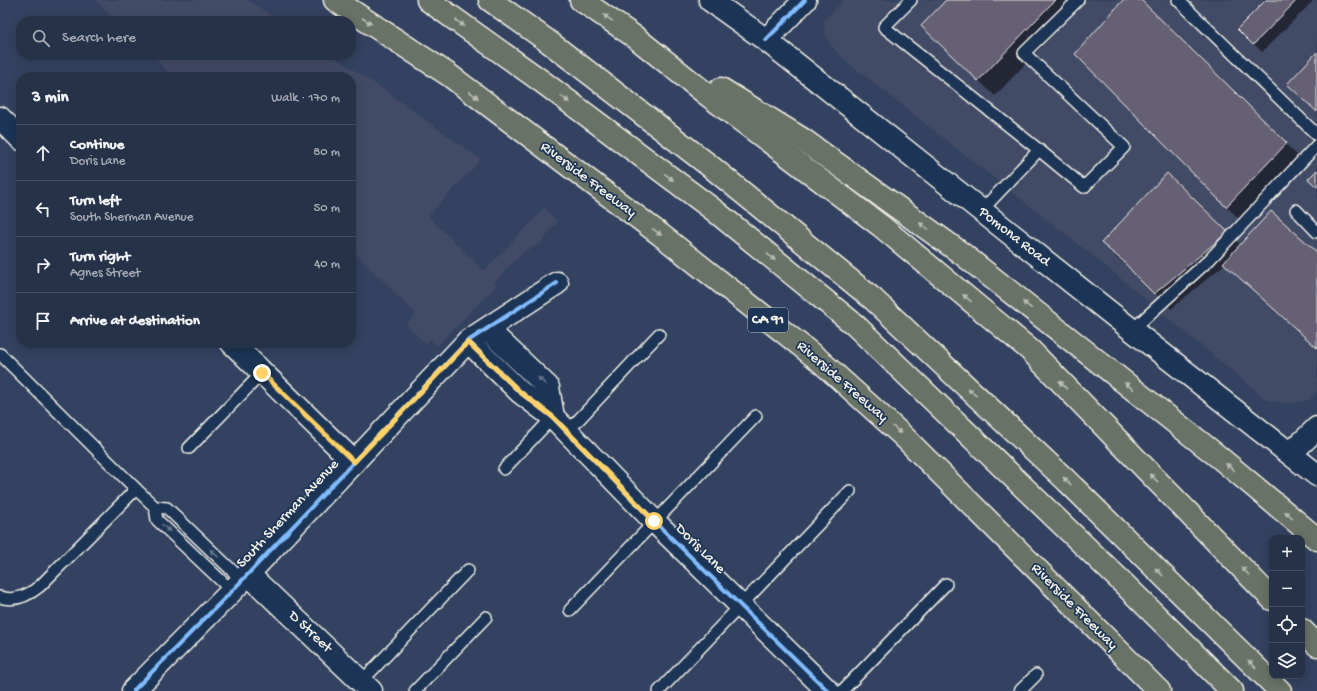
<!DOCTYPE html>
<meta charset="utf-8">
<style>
:root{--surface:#263248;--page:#323e52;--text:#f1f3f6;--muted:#a4aab4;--line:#424d60}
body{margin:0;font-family:"Gochi Hand",sans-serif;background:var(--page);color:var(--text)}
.controls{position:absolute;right:12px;bottom:12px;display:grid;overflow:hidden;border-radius:8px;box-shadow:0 2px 10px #0003}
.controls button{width:36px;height:36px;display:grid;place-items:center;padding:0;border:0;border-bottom:1px solid var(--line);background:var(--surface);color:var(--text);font:20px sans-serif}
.stop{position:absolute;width:12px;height:12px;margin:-9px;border:3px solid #ffd166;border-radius:50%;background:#fff}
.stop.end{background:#ffd166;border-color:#fff;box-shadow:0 1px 4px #0008}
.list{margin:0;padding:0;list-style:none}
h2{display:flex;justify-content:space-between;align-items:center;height:52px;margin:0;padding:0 16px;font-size:17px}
h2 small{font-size:13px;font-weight:400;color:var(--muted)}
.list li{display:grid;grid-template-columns:26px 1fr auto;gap:12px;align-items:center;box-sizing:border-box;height:56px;padding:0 16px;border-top:1px solid var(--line)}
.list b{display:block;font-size:15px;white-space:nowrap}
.list p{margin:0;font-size:13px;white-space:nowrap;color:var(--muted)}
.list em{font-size:13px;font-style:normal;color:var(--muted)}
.icon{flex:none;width:22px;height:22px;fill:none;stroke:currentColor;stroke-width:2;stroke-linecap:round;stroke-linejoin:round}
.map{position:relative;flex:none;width:1317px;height:691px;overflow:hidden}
.search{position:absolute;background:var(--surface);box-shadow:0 2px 10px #0003;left:16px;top:16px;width:340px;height:44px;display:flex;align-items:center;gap:10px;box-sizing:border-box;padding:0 14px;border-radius:16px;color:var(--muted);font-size:15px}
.panel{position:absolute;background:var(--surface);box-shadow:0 2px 10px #0003;left:16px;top:72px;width:340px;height:276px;border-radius:16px}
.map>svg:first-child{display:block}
</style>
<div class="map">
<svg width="1317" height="691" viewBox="0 0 1317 691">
<rect width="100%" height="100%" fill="#334260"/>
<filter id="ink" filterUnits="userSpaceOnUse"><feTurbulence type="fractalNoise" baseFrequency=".025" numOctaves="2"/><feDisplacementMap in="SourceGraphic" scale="8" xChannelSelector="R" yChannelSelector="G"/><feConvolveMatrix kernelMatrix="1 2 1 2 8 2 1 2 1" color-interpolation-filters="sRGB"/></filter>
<g filter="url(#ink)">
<g fill="#424b66">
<polygon points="95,0 248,0 280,21 116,21"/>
<polygon points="844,0 1317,0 1317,391 1309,400 1293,403 1279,402 1267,400 1102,263 846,61 829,43 824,29 824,20"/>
<polygon points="151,55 331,55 383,89 480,159 478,163 428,216 484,271 542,211 544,207 557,222 541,243 525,251 508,267 494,283 496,286 437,346 430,339 426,344 406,324 416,314 351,249 351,77 174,77"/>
</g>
<g fill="#0007">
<polygon points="947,0 1086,0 995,96 938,42"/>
<polygon points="1124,0 1139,0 1302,160 1243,223 1076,54"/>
<polygon points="1268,0 1314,0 1262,52 1239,29"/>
<polygon points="1228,232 1241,245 1317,253 1317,348 1225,264 1171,309 1133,271 1118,259 1102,243"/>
</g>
<g fill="#666175" stroke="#f4f1e8">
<polygon points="946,0 1055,0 978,81 921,26"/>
<polygon points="1123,0 1141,0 1287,143 1226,207 1075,54"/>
<polygon points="1266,0 1297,0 1253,45 1237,29"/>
<polygon points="1317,52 1317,112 1287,84"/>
<polygon points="1317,170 1317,187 1308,179"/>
<polygon points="1167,173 1228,232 1154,294 1138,278 1123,261 1101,243"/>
<polygon points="1271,211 1317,252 1317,348 1223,263"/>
</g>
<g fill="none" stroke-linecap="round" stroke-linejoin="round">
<defs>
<g id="lane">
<polyline points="911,0 884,27 1039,150 981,211"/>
<polyline points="1178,0 1317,135"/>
<polyline points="1039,150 1084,187 1124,147 1024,53 1078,0"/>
<polyline points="1296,210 1317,232"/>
<polyline points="1132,330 1210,259 1317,145"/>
<polyline points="0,354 136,489 155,507 167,508 242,580"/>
<polyline points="568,431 659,334"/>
<polyline points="189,448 262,373"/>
<polyline points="504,469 553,417"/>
<polyline points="155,507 157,520 232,591"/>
<path d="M0,597C15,602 29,595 40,586L136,489"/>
<polyline points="570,610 756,416"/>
<polyline points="361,682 468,570"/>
<polyline points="415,691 486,617"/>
<polyline points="659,691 850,491"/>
<polyline points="842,691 946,584"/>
<polyline points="1020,691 1036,675"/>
</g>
<g id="street">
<polyline points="766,40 805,0"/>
<polyline points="0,118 21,139"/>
<polyline points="487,329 548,387 553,417"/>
<polyline points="468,341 520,392 553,417 654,521 828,691"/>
<polyline points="232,343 354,462"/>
<polyline points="1291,453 1317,428"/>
<polyline points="248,574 371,691"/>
<polyline points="133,691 232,591 468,341 557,283"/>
</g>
<polyline id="secondary" points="710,0 766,40 1132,330 1317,475"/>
<g id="highway">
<polyline points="335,0 449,75 661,235 819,360 902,435 1159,691"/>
<polyline points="428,0 544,83 715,211 855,325 1121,581 1232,691"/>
<polyline points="490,0 549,42 710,166 873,299 1067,481 1280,691"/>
<polyline points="581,0 635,37 705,93 881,226 1030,350 1272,599"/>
<polyline points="721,89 802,139 961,253 1220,458 1317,539"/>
<polyline points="1302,630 1317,645"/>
</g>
</defs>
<use href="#lane" stroke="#f4f1e8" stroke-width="14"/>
<use href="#street" stroke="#f4f1e8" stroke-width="25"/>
<use href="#secondary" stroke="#f4f1e8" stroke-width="25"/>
<use href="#highway" stroke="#f4f1e8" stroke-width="25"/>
<use href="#lane" stroke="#1d3557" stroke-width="11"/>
<use href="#street" stroke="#1d3557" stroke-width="22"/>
<use href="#secondary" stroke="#1d3557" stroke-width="22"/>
<use href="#highway" stroke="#697266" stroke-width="22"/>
<defs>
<g id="cycleway">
<polyline points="766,40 805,0"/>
<polyline points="468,341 520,392 553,417 654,521 828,691"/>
<polyline points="133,691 232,591 468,341 557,283"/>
</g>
</defs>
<use href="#cycleway" stroke="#1d3557" stroke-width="6"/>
<use href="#cycleway" stroke="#80bcff" stroke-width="4"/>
</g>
<defs><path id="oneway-solid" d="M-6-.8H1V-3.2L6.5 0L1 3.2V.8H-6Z"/></defs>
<g fill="#bcbeb4">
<use href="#oneway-solid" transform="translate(608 18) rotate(-146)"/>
<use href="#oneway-solid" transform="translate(367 21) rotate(33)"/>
<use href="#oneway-solid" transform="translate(460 23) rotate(36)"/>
<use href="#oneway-solid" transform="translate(474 95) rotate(37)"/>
<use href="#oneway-solid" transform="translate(565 99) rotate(37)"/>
<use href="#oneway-solid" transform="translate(669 177) rotate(37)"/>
<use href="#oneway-solid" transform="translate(924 226) rotate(-144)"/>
<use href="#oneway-solid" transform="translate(657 232) rotate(37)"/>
<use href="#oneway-solid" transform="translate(771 257) rotate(39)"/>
<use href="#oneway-solid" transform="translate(967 298) rotate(-140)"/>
<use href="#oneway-solid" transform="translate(1027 305) rotate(-142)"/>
<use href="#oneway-solid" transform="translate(1063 385) rotate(-134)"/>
<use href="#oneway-solid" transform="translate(1129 386) rotate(-142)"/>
<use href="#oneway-solid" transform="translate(972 392) rotate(-137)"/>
<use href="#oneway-solid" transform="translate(897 430) rotate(42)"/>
<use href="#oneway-solid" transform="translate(1230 467) rotate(-140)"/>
<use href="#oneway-solid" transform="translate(1154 478) rotate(-134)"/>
<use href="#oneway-solid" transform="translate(1067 481) rotate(-136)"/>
<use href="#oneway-solid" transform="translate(1289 515) rotate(-140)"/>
<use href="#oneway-solid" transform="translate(1245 571) rotate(-134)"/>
<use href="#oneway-solid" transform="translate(1159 572) rotate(-135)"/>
<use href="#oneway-solid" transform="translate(1252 664) rotate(-135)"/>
</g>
<g fill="#68778a">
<use href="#oneway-solid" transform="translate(542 381) rotate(-136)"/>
<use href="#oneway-solid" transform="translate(166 528) rotate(42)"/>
<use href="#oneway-solid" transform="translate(214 553) rotate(-136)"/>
</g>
</g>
<g fill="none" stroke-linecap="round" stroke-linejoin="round" filter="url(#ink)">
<polyline stroke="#ffd166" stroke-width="5" points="262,373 354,462 468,342 520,392 553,417 654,521"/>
</g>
<g text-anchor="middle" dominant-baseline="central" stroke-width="3.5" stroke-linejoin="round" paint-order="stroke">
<rect fill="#1d3557" stroke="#b4b9bc" stroke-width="1" x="748" y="308" width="40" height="24" rx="3"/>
<g font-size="14" font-weight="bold" fill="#f4f1e8">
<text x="768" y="320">CA 91</text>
</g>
<g font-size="15" fill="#f4f1e8" stroke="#1d3557">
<text transform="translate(588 180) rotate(37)">Riverside Freeway</text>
<text transform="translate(1014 237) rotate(38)">Pomona Road</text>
<text transform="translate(842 382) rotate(41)">Riverside Freeway</text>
<text transform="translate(288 514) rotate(-47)">South Sherman Avenue</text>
<text transform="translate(700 549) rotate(45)">Doris Lane</text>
<text transform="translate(1074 607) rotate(45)">Riverside Freeway</text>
<text transform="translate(310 632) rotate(43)">D Street</text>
</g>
</g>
</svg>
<div class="controls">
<button>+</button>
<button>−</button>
<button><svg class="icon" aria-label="locate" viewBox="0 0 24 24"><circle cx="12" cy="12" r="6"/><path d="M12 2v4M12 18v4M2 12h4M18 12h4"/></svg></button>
<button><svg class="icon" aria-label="layers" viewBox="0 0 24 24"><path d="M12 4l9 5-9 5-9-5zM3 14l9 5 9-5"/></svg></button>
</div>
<div class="stop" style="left:654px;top:521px"></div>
<div class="stop end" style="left:262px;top:373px"></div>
<div class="search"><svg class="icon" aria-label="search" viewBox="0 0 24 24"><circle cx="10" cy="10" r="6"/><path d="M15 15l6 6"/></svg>Search here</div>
<section class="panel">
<h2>3 min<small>Walk · 170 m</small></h2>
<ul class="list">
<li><svg class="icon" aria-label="ahead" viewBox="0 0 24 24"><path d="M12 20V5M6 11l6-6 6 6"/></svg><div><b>Continue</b><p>Doris Lane</p></div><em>80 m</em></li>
<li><svg class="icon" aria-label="left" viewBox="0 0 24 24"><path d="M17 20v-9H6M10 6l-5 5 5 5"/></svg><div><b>Turn left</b><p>South Sherman Avenue</p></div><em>50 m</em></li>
<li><svg class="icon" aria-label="right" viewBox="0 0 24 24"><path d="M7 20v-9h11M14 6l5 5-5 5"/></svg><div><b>Turn right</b><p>Agnes Street</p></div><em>40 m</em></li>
<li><svg class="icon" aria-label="arrive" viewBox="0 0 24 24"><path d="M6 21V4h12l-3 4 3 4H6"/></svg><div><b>Arrive at destination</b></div></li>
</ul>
</section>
</div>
